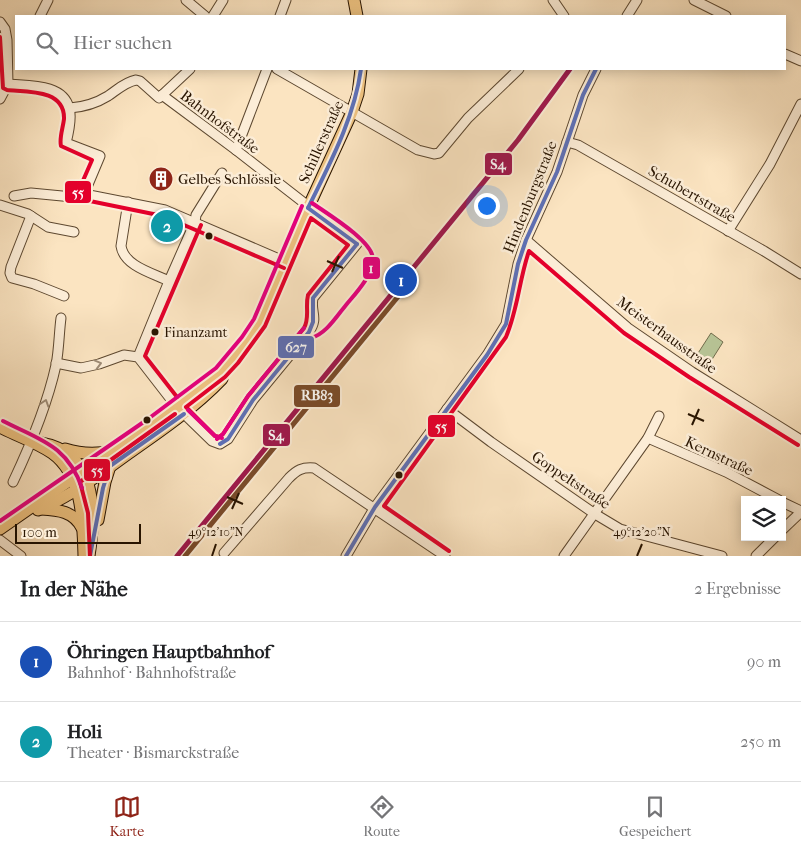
<!DOCTYPE html>
<html lang="de">
<meta charset="utf-8">
<style>
:root{--surface:#fff;--page:#f2f2f2;--text:#202124;--muted:#757577;--line:#e0e0e0;--accent:#8f2418}
body{margin:0;font-family:"IM FELL French Canon",serif;background:var(--page);color:var(--text)}
.controls{position:absolute;right:15px;bottom:15px;display:grid;overflow:hidden;border-radius:0px;box-shadow:0 2px 12px #0003}
.controls button{width:45px;height:45px;display:grid;place-items:center;padding:0;border:0;border-bottom:1px solid var(--line);background:var(--surface);color:var(--text);font:25px sans-serif}
.scale{position:absolute;left:15px;bottom:12px;width:126px;box-sizing:border-box;padding-left:5px;border:2px solid #281400;border-top:0;font-size:14px;line-height:18px;white-space:nowrap;color:#281400;-webkit-text-stroke:4px #fcedd7;paint-order:stroke}
.you{position:absolute;left:486px;top:205px;width:18px;height:18px;margin:-12px;border:4px solid #fff;border-radius:50%;background:#1a73e8;box-shadow:0 0 0 8px #1a73e833}
.badge{display:grid;place-items:center;width:32px;height:32px;border-radius:50%;background:var(--accent);color:#fff;font-size:16px;font-weight:700}
.pin{position:absolute;translate:-50% -50%;border:2px solid #fff;box-shadow:0 1px 5px #0006}
.list{margin:0;padding:0;list-style:none}
h2{display:flex;justify-content:space-between;align-items:center;height:65px;margin:0;padding:0 20px;font-size:21px}
h2 small{font-size:16px;font-weight:400;color:var(--muted)}
.list li{display:grid;grid-template-columns:32px 1fr auto;gap:15px;align-items:center;box-sizing:border-box;height:80px;padding:0 20px;border-top:1px solid var(--line)}
.list b{display:block;font-size:19px;white-space:nowrap}
.list p{margin:0;font-size:16px;white-space:nowrap;color:var(--muted)}
.list em{font-size:16px;font-style:normal;color:var(--muted)}
.icon{flex:none;width:28px;height:28px;fill:none;stroke:currentColor;stroke-width:2;stroke-linecap:round;stroke-linejoin:round}
.map{position:relative;flex:none;width:801px;height:556px;overflow:hidden}
.search{position:absolute;background:var(--surface);box-shadow:0 2px 12px #0003;left:15px;right:15px;top:15px;height:55px;display:flex;align-items:center;gap:12px;box-sizing:border-box;padding:0 18px;border-radius:0px;color:var(--muted);font-size:19px}
.sheet{height:225px;background:var(--surface)}
nav{display:flex;justify-content:space-around;align-items:center;box-sizing:border-box;height:70px;border-top:1px solid var(--line);background:var(--surface);font-size:14px;color:var(--muted)}
nav a{display:grid;justify-items:center;gap:2px}
nav .on{color:var(--accent)}
.map>svg:first-child{display:block}
</style>
<div class="map">
<svg width="801" height="556" viewBox="0 0 801 556">
<rect width="100%" height="100%" fill="#fbe4c1"/>
<filter id="stains"><feTurbulence type="fractalNoise" baseFrequency=".004" numOctaves="4"/><feColorMatrix values="0 0 0 0 .2 0 0 0 0 .09 0 0 0 0 .02 0 0 0 .5 -.17"/></filter>
<radialGradient id="worn" r=".72"><stop offset=".6" stop-color="#630" stop-opacity="0"/><stop offset="1" stop-color="#630" stop-opacity=".3"/></radialGradient>
<polygon fill="#b8c597" stroke="#706c4c" points="711,333 723,342 706,369 693,361"/>
<g fill="none" stroke-linecap="round" stroke-linejoin="round">
<defs>
<g id="minor">
<polyline points="186,0 205,16"/>
<polyline points="553,0 564,16"/>
<polyline points="694,0 726,16"/>
<polyline points="40,16 48,0"/>
<polyline points="213,16 223,0"/>
<polyline points="280,16 286,0"/>
<polyline points="627,16 637,0"/>
<polyline points="0,22 5,29 7,40 8,84 0,99"/>
<polyline points="785,54 801,61"/>
<polyline points="277,69 418,150 434,154 439,153 468,118 519,69"/>
<path d="M8,84C28,86 63,83 69,108C72,116 68,135 66,143L100,156L84,194L165,210L286,262"/>
<path d="M70,108C84,107 95,104 108,96C117,90 125,82 136,80L140,81L159,98L190,69"/>
<polyline points="567,142 578,145 764,251 801,274"/>
<polyline points="236,150 267,69"/>
<polyline points="14,196 31,193 83,198"/>
<path d="M128,202L121,246C124,266 152,273 169,281"/>
<polyline points="0,205 28,214 48,227 74,232"/>
<polyline points="31,216 11,267 10,273 12,278 34,284 64,296"/>
<polyline points="728,231 770,164 801,104"/>
<polyline points="526,240 628,328 692,372 801,440"/>
<polyline points="138,357 169,281 195,222 196,215 222,173"/>
<path d="M56,363L81,368L99,364L124,355L138,357L176,406L212,441L220,444L228,439L253,400L309,332C319,317 310,313 313,298L357,244L236,150L162,95"/>
<polyline points="447,409 491,442 595,514 620,529 722,556"/>
<polyline points="648,438 726,472 779,500"/>
<path d="M13,482C31,444 47,406 56,365C59,350 59,333 61,318"/>
<polyline points="782,502 801,511"/>
<polyline points="782,530 801,512"/>
<polyline points="0,540 21,556"/>
<path d="M224,553L289,478C297,470 302,467 314,468L445,556"/>
<polyline points="346,556 375,507 487,355 506,324 518,264 526,240 557,172 583,95 596,69"/>
<polyline points="564,556 648,438 659,416"/>
<polyline points="756,556 775,537"/>
</g>
<g id="major">
<polyline points="354,0 357,16"/>
<path d="M0,427C17,436 36,442 52,453C83,475 83,521 84,556"/>
<path d="M41,443C97,453 96,511 89,556"/>
<path d="M65,449C81,454 95,455 111,451"/>
<path d="M41,509C58,510 74,511 82,528"/>
<path d="M38,510C71,496 100,474 129,453C162,430 194,408 222,379"/>
<polyline points="98,520 105,482 110,466"/>
<polyline points="0,529 176,406 220,373 247,341 260,322 308,208 352,112 358,94 361,69"/>
</g>
</defs>
<use href="#minor" stroke="#5d4830" stroke-width="11"/>
<use href="#major" stroke="#281400" stroke-width="13"/>
<use href="#minor" stroke="#fcedd7" stroke-width="9"/>
<use href="#major" stroke="#eec280" stroke-width="11"/>
<defs>
<g id="bus-1">
<path d="M308,208C330,163 354,119 361,69"/>
<polyline points="308,208 357,244"/>
<polyline points="220,444 228,439 253,400 309,332 313,322 313,298 357,244"/>
<polyline points="110,466 184,414"/>
<polyline points="90,556 103,488 110,466"/>
<polyline points="346,556 375,507 487,355 506,324 518,264 526,240 557,172 583,95 596,69"/>
</g>
<g id="bus-2">
<path d="M0,37L3,88L7,90C27,92 65,89 64,119C63,128 59,138 61,146L92,160L78,192L80,199L163,216L284,268"/>
<path d="M311,218L348,245L308,295C305,307 310,318 304,328L248,396L223,434L219,437L215,436L186,407L225,377L238,363L265,326Z"/>
<polyline points="177,397 145,356 201,225"/>
<path d="M449,551L384,506L506,337C518,309 519,280 529,251L624,333L689,377L798,445"/>
<polyline points="90,556 88,513 80,482 175,414"/>
</g>
<g id="bus-3">
<path d="M311,338C326,334 336,317 346,305C356,293 373,275 373,259C373,241 326,213 312,203"/>
<polyline points="188,410 215,436 222,438"/>
<path d="M3,421C40,440 67,445 82,488"/>
<polyline points="217,439 223,434 248,396 304,328"/>
<polyline points="0,521 148,419 216,368 242,337 254,319 302,206"/>
</g>
</defs>
<use href="#bus-1" stroke="#fcedd7" stroke-width="8"/>
<use href="#bus-2" stroke="#fcedd7" stroke-width="8"/>
<use href="#bus-3" stroke="#fcedd7" stroke-width="8"/>
<use href="#bus-1" stroke="#5e70b5" stroke-width="4"/>
<use href="#bus-2" stroke="#e4002b" stroke-width="4"/>
<use href="#bus-3" stroke="#e5007d" stroke-width="4"/>
<defs>
<polyline id="rail-1" points="177,556 518,140 570,69"/>
<polyline id="rail-2" points="185,556 401,293"/>
</defs>
<use href="#rail-1" stroke="#fcedd7" stroke-width="9"/>
<use href="#rail-2" stroke="#fcedd7" stroke-width="9"/>
<use href="#rail-1" stroke="#9f184c" stroke-width="5"/>
<use href="#rail-2" stroke="#7a4b2a" stroke-width="5"/>
</g>
<defs><path id="oneway-chevron" d="M-2-3.5L2.5 0L-2 3.5" fill="none" stroke-width="1.6" stroke-linecap="round" stroke-linejoin="round" transform="scale(1.25)"/></defs>
<g stroke="#9d8b76">
<use href="#oneway-chevron" transform="translate(98 364) rotate(-15)"/>
<use href="#oneway-chevron" transform="translate(45 403) rotate(-72)"/>
</g>
<path fill="none" stroke="#281400" stroke-width="2" d="M327,261L343,268M332,272L339,256M688,414L704,421M692,425L699,409M227,497L243,504M232,509L239,493M212,556L216,544M637,556L642,544"/>
<defs>
<symbol id="building-disc" viewBox="-11 -11 22 22"><circle r="9.5" fill="#8f2418" stroke="#fcedd7"/><path d="M-4-6H4V6H1V3H-1V6H-4ZM-2.5-4.3h1.7v1.8h-1.7ZM.8-4.3h1.7v1.8H.8ZM-2.5-1h1.7V.8h-1.7ZM.8-1h1.7V.8H.8Z" fill="#fff"/></symbol>
</defs>
<g fill-rule="evenodd">
<use href="#building-disc" x="147" y="165" width="28" height="28"/>
</g>
<g fill="#281400" stroke="#fcedd7" stroke-width="2">
<circle cx="209" cy="236" r="4.5"/>
<circle cx="155" cy="332" r="4.5"/>
<circle cx="147" cy="420" r="4.5"/>
<circle cx="399" cy="475" r="4.5"/>
</g>
<g text-anchor="middle" dominant-baseline="central" stroke-width="5" stroke-linejoin="round" paint-order="stroke">
<g font-size="14" fill="#281400" stroke="#fcedd7" text-anchor="start">
<text x="164" y="332">Finanzamt</text>
</g>
<g font-size="15" fill="#281400" stroke="#fcedd7">
<text transform="translate(220 122) rotate(37)">Bahnhofstraße</text>
<text transform="translate(321 142) rotate(-66)">Schillerstraße</text>
<text transform="translate(692 194) rotate(30)">Schubertstraße</text>
<text transform="translate(530 197) rotate(-68)">Hindenburgstraße</text>
<text transform="translate(667 335) rotate(36)">Meisterhausstraße</text>
<text transform="translate(719 456) rotate(25)">Kernstraße</text>
<text transform="translate(571 480) rotate(34)">Goppeltstraße</text>
</g>
<g font-size="15" fill="#281400" stroke="#fcedd7" text-anchor="start">
<text x="178" y="179">Gelbes Schlössle</text>
</g>
</g>
<g font-size="12" text-anchor="middle" fill="#281400" stroke="#fcedd7" stroke-width="5" stroke-linejoin="round" paint-order="stroke">
<text x="216" y="536">49°12'10"N</text>
<text x="642" y="536">49°12'20"N</text>
</g>
<g stroke="#fcedd7" stroke-width="2">
<rect x="484" y="152" width="29" height="24" rx="5" fill="#9f184c"/>
<rect x="64" y="180" width="28" height="24" rx="5" fill="#e4002b"/>
<rect x="362" y="256" width="19" height="24" rx="5" fill="#e5007d"/>
<rect x="277" y="335" width="38" height="24" rx="5" fill="#5e70b5"/>
<rect x="293" y="384" width="48" height="24" rx="5" fill="#7a4b2a"/>
<rect x="427" y="414" width="29" height="24" rx="5" fill="#e4002b"/>
<rect x="262" y="423" width="29" height="24" rx="5" fill="#9f184c"/>
<rect x="83" y="458" width="28" height="24" rx="5" fill="#e4002b"/>
</g>
<g font-size="14" text-anchor="middle" font-weight="bold" fill="#fff">
<text x="498" y="169">S4</text>
<text x="78" y="197">55</text>
<text x="371" y="273">1</text>
<text x="296" y="352">627</text>
<text x="317" y="400">RB83</text>
<text x="441" y="431">55</text>
<text x="276" y="440">S4</text>
<text x="97" y="475">55</text>
</g>
<rect width="100%" height="100%" filter="url(#stains)"/>
<rect width="100%" height="100%" fill="url(#worn)"/>
</svg>
<div class="controls">
<button><svg class="icon" aria-label="layers" viewBox="0 0 24 24"><path d="M12 4l9 5-9 5-9-5zM3 14l9 5 9-5"/></svg></button>
</div>
<div class="scale">100 m</div>
<div class="you"></div>
<div class="pin badge" style="left:401px;top:280px;background:#1a4fb4">1</div>
<div class="pin badge" style="left:167px;top:226px;background:#0f9aa8">2</div>
<div class="search"><svg class="icon" aria-label="search" viewBox="0 0 24 24"><circle cx="10" cy="10" r="6"/><path d="M15 15l6 6"/></svg>Hier suchen</div>
</div>
<section class="sheet">
<h2>In der Nähe<small>2 Ergebnisse</small></h2>
<ul class="list">
<li><span class="badge" style="background:#1a4fb4">1</span><div><b>Öhringen Hauptbahnhof</b><p>Bahnhof · Bahnhofstraße</p></div><em>90 m</em></li>
<li><span class="badge" style="background:#0f9aa8">2</span><div><b>Holi</b><p>Theater · Bismarckstraße</p></div><em>250 m</em></li>
</ul>
</section>
<nav>
<a class="on"><svg class="icon" aria-label="map" viewBox="0 0 24 24"><path d="M3 6l6-2 6 2 6-2v14l-6 2-6-2-6 2zM9 4v14M15 6v14"/></svg>Karte</a>
<a><svg class="icon" aria-label="directions" viewBox="0 0 24 24"><path d="M12 3l9 9-9 9-9-9zM9 14v-3h6M13 9l2 2-2 2"/></svg>Route</a>
<a><svg class="icon" aria-label="saved" viewBox="0 0 24 24"><path d="M7 4h10v16l-5-4-5 4z"/></svg>Gespeichert</a>
</nav>
